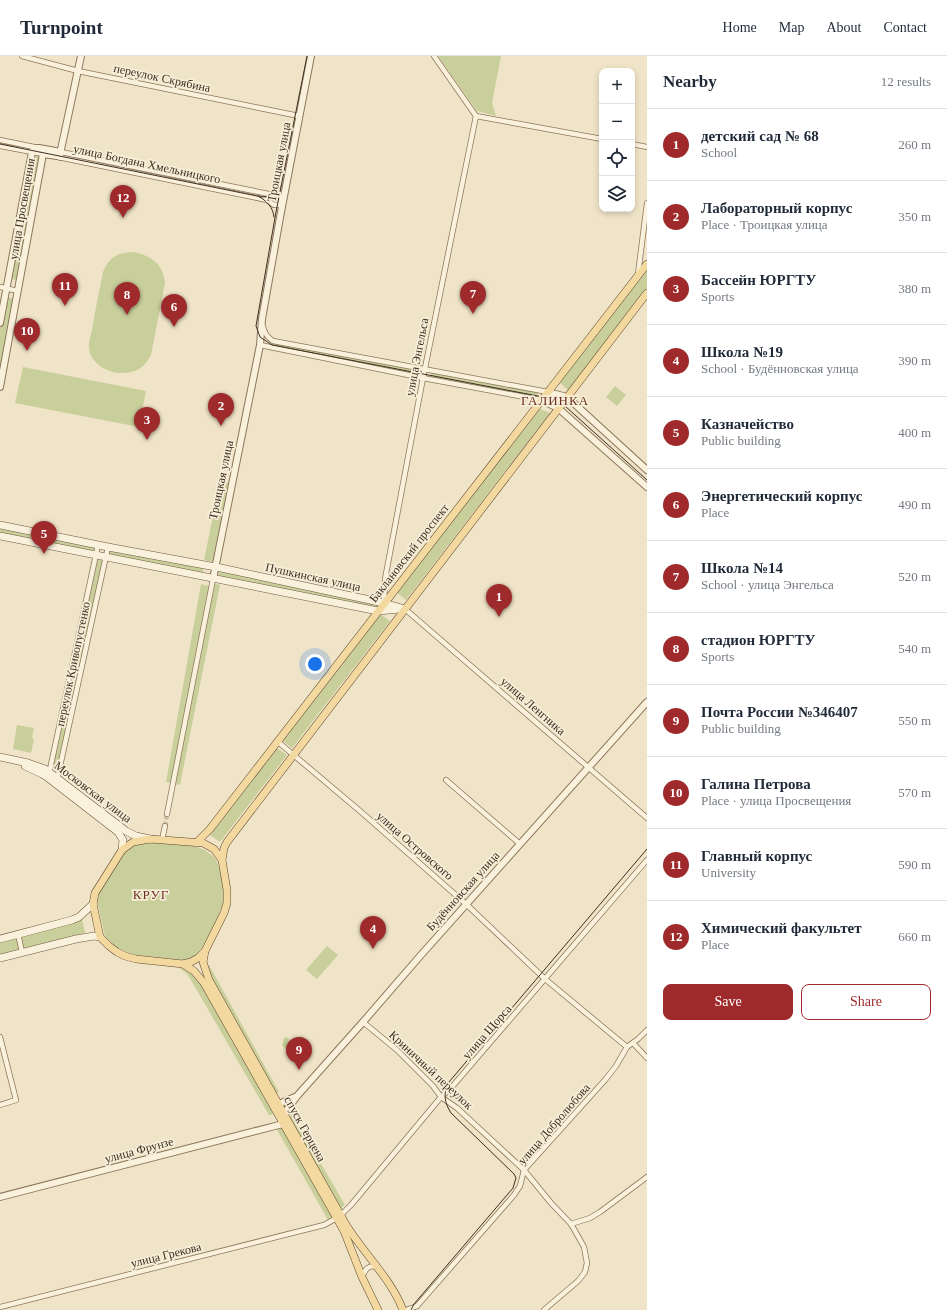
<!DOCTYPE html>
<meta charset="utf-8">
<style>
:root{--surface:#fff;--page:#f2f2f3;--text:#1f2937;--muted:#747a83;--line:#e0e1e3;--accent:#9e2a2b}
body{margin:0;font-family:Georgia,serif;background:var(--page);color:var(--text)}
.controls{position:absolute;right:12px;top:12px;display:grid;overflow:hidden;border-radius:8px;box-shadow:0 2px 6px #0003}
.controls button{width:36px;height:36px;display:grid;place-items:center;padding:0;border:0;border-bottom:1px solid var(--line);background:var(--surface);color:var(--text);font:20px sans-serif}
.you{position:absolute;left:315px;top:608px;width:14px;height:14px;margin:-10px;border:3px solid #fff;border-radius:50%;background:#1a73e8;box-shadow:0 0 0 6px #1a73e833}
.badge{display:grid;place-items:center;width:26px;height:26px;border-radius:50%;background:var(--accent);color:#fff;font-size:13px;font-weight:700}
.pin{position:absolute;translate:-50% -33px;filter:drop-shadow(0 1px 2px #0008)}
.pin::after{content:'';position:absolute;top:21px;width:14px;height:12px;background:inherit;clip-path:polygon(0 0,100% 0,50% 100%)}
.list{margin:0;padding:0;list-style:none}
h2{display:flex;justify-content:space-between;align-items:center;height:52px;margin:0;padding:0 16px;font-size:17px}
h2 small{font-size:13px;font-weight:400;color:var(--muted)}
.list li{display:grid;grid-template-columns:26px 1fr auto;gap:12px;align-items:center;box-sizing:border-box;height:72px;padding:0 16px;border-top:1px solid var(--line)}
.list b{display:block;font-size:15px;white-space:nowrap}
.list p{margin:0;font-size:13px;white-space:nowrap;color:var(--muted)}
.list em{font-size:13px;font-style:normal;color:var(--muted)}
.actions{display:flex;gap:8px;padding:12px 16px}
.actions a{flex:1;padding:9px 0;border:1px solid var(--accent);border-radius:8px;text-align:center;font-size:14px;color:var(--accent)}
.actions .main{background:var(--accent);color:#fff}
.icon{flex:none;width:22px;height:22px;fill:none;stroke:currentColor;stroke-width:2;stroke-linecap:round;stroke-linejoin:round}
.map{position:relative;flex:none;width:647px;height:1254px;overflow:hidden}
header{display:flex;align-items:center;gap:24px;box-sizing:border-box;height:56px;padding:0 20px;background:var(--surface);border-bottom:1px solid var(--line)}
header strong{font-size:19px}
nav{display:flex;gap:22px;margin-inline-start:auto;font-size:14px}
main{display:flex}
aside{flex:1;background:var(--surface)}
.map>svg:first-child{display:block}
</style>
<header>
<strong>Turnpoint</strong>
<nav><a>Home</a><a>Map</a><a>About</a><a>Contact</a></nav>
</header>
<main>
<div class="map">
<svg width="647" height="1254" viewBox="0 0 647 1254">
<rect width="100%" height="100%" fill="#f0e4c8"/>
<g fill="#c9cf9b">
<polygon points="438,0 501,0 492,47 496,60 477,55"/>
<polygon points="33,99 42,101 19,224 10,223"/>
<path d="M134,196C152,200 163,208 165,227L151,299C144,312 136,317 121,317C107,317 91,307 89,293C88,287 91,279 92,274C95,255 99,236 103,216C110,200 117,197 134,196Z"/>
<polygon points="647,213 647,232 568,334 559,326"/>
<polygon points="6,241 15,243 0,329 0,273"/>
<polygon points="272,286 422,314 421,320 271,290"/>
<polygon points="23,311 146,335 139,371 15,347"/>
<polygon points="431,316 539,336 536,341 430,322"/>
<polygon points="615,330 626,339 617,350 606,341"/>
<polygon points="537,352 550,357 406,544 396,536"/>
<polygon points="220,426 229,427 214,506 204,504"/>
<polygon points="0,470 97,491 96,498 0,479"/>
<polygon points="110,494 204,511 202,519 109,500"/>
<polygon points="98,503 103,505 60,709 53,708"/>
<polygon points="219,515 378,547 376,553 218,522"/>
<polygon points="213,527 220,529 180,729 175,728"/>
<polygon points="201,528 209,530 171,727 166,726"/>
<polygon points="380,558 390,565 292,692 283,685"/>
<polygon points="17,669 34,672 32,681 34,684 31,697 13,693"/>
<polygon points="277,692 287,699 220,786 210,779"/>
<path d="M153,786C171,788 195,786 209,797C212,799 216,802 217,806C221,814 224,837 223,845C221,857 204,892 195,900C192,902 188,903 184,904L136,899L129,897L118,892L105,880L97,845L101,832L122,798L134,789L140,787Z"/>
<polygon points="82,863 85,877 0,899 0,884"/>
<polygon points="327,890 338,899 317,923 306,914"/>
<polygon points="209,909 279,1036 276,1038 211,923 207,912"/>
<path d="M177,910C189,912 195,920 202,929L273,1054L272,1059H269L191,924L187,918Z"/>
<polygon points="301,980 308,984 298,996 289,997 282,989 284,982 287,981 293,988"/>
<polygon points="291,1056 345,1149 341,1152 290,1063"/>
<polygon points="280,1071 285,1075 333,1161 328,1164 276,1072"/>
</g>
<g fill="none" stroke-linecap="round" stroke-linejoin="round">
<polyline stroke="#ccc0a6" stroke-width="4.5" stroke-dasharray="4.5 2" stroke-linecap="butt" points="165,770 167,758"/>
<defs>
<g id="minor">
<polyline points="22,0 78,15 299,60"/>
<polyline points="434,0 476,60"/>
<polyline points="476,60 602,83"/>
<polyline points="0,84 39,92"/>
<polyline points="632,88 647,91"/>
<polyline points="0,90 43,98 43,96"/>
<polyline points="58,101 267,144 274,149 278,149 282,144"/>
<polyline points="60,102 61,96 279,140 281,142 282,145"/>
<polyline points="638,218 647,147"/>
<polyline points="0,231 18,235"/>
<path d="M263,270C264,277 267,281 273,285L548,336"/>
<polyline points="260,289 423,322 541,344"/>
<polyline points="384,547 385,523 423,322 476,60"/>
<polyline points="405,553 647,762"/>
<polyline points="277,685 360,755 466,848 545,923 627,991"/>
<polyline points="49,718 98,489"/>
<polyline points="57,724 108,491"/>
<polyline points="446,724 520,788"/>
<polyline points="167,758 213,523"/>
<polyline points="162,784 165,770"/>
<polyline points="18,878 22,896"/>
<polyline points="363,966 397,994 433,1030 441,1041 457,1052 524,1114 551,1147 571,1168 579,1182 584,1191 587,1207 585,1216 578,1225 544,1254"/>
<polyline points="0,981 16,1044 0,1049"/>
<polyline points="633,987 647,1002"/>
<polyline points="341,1159 351,1149 441,1041 451,1032 647,804"/>
<polyline points="571,1168 590,1162 600,1156 647,1121"/>
<path d="M362,1221C365,1214 368,1208 377,1211"/>
<polyline points="417,1250 514,1139 520,1130 524,1114 605,1024 616,1010 627,991 638,983 647,974"/>
<polyline points="0,1251 324,1169 337,1162"/>
<polyline points="406,1254 417,1250"/>
</g>
<g id="tertiary">
<polyline points="0,267 32,96 34,93 39,92 61,96"/>
<polyline points="0,331 43,98 57,100 60,98 81,0"/>
<polyline points="548,336 567,341 647,414"/>
<polyline points="541,344 558,352 647,431"/>
<polyline points="213,523 260,289 262,263 281,156 311,0"/>
<polyline points="279,1048 295,1041"/>
<polyline points="284,1058 297,1040 363,966 421,899 647,646"/>
<polyline points="0,1141 283,1068"/>
</g>
<g id="secondary">
<polyline points="0,469 108,491 221,512 384,547 405,553"/>
<polyline points="0,480 378,555 400,553"/>
<polyline points="0,701 28,707 45,713 126,775 136,780 150,783"/>
<polyline points="25,710 42,718 47,721 118,776 123,784 122,794"/>
<polyline points="0,883 72,864 79,861 93,848"/>
<polyline points="0,902 76,883 94,880 100,881"/>
</g>
<g id="primary">
<polygon points="150,783 203,787 214,793 222,804 227,834 227,847 224,857 205,895 198,902 191,906 183,908 136,903 125,900 117,896 109,890 100,881 93,848 95,837 122,794 133,786"/>
<polyline points="196,787 210,773 647,208"/>
<polyline points="222,804 224,792 227,786 647,237"/>
<path d="M205,895L203,906L209,924L345,1167C363,1197 390,1221 403,1254"/>
<polyline points="183,908 194,915 204,927 344,1175 362,1221 378,1254"/>
</g>
</defs>
<use href="#minor" stroke="#8d765c" stroke-width="6"/>
<use href="#tertiary" stroke="#8d765c" stroke-width="8"/>
<use href="#secondary" stroke="#6f573f" stroke-width="8"/>
<use href="#primary" stroke="#5b4430" stroke-width="8"/>
<use href="#minor" stroke="#faf1dc" stroke-width="4.5"/>
<use href="#tertiary" stroke="#faf1dc" stroke-width="6"/>
<use href="#secondary" stroke="#faf1dc" stroke-width="7"/>
<use href="#primary" stroke="#f3d9a0" stroke-width="7"/>
<g stroke="#3d2e20" stroke-width="1">
<polyline points="307,0 276,156 256,270 260,281 272,289 543,341 565,350 647,424"/>
<path d="M0,88L262,141C270,141 276,137 281,130"/>
<path d="M258,140C267,145 273,151 274,161"/>
<path d="M411,1254L414,1248L513,1132L516,1122L514,1118L451,1057C444,1046 443,1037 449,1026L647,793"/>
</g>
</g>
<g text-anchor="middle" dominant-baseline="central" stroke-width="3.5" stroke-linejoin="round" paint-order="stroke">
<g font-size="12" fill="#3d2e20" stroke="#f7eed8">
<text transform="translate(162 22) rotate(12)">переулок Скрябина</text>
<text transform="translate(279 106) rotate(-79)">Троицкая улица</text>
<text transform="translate(147 108) rotate(12)">улица Богдана Хмельницкого</text>
<text transform="translate(22 153) rotate(-80)">улица Просвещения</text>
<text transform="translate(417 301) rotate(-79)">улица Энгельса</text>
<text transform="translate(221 424) rotate(-78)">Троицкая улица</text>
<text transform="translate(409 497) rotate(-52)">Баклановский проспект</text>
<text transform="translate(313 521) rotate(12)">Пушкинская улица</text>
<text transform="translate(73 608) rotate(-78)">переулок Кривопустенко</text>
<text transform="translate(533 650) rotate(41)">улица Ленгника</text>
<text transform="translate(93 736) rotate(37)">Московская улица</text>
<text transform="translate(415 790) rotate(41)">улица Островского</text>
<text transform="translate(463 835) rotate(-48)">Будённовская улица</text>
<text transform="translate(487 976) rotate(-49)">улица Щорса</text>
<text transform="translate(431 1014) rotate(43)">Криничный переулок</text>
<text transform="translate(554 1068) rotate(-49)">улица Добролюбова</text>
<text transform="translate(305 1073) rotate(61)">спуск Герцена</text>
<text transform="translate(139 1094) rotate(-15)">улица Фрунзе</text>
<text transform="translate(166 1199) rotate(-14)">улица Грекова</text>
</g>
<g font-size="13" letter-spacing="1" fill="#6b2e1e" stroke="#f7eed8">
<text x="555" y="344">ГАЛИНКА</text>
<text x="151" y="838">КРУГ</text>
</g>
</g>
</svg>
<div class="controls">
<button>+</button>
<button>−</button>
<button><svg class="icon" aria-label="locate" viewBox="0 0 24 24"><circle cx="12" cy="12" r="6"/><path d="M12 2v4M12 18v4M2 12h4M18 12h4"/></svg></button>
<button><svg class="icon" aria-label="layers" viewBox="0 0 24 24"><path d="M12 4l9 5-9 5-9-5zM3 14l9 5 9-5"/></svg></button>
</div>
<div class="you"></div>
<div class="pin badge" style="left:499px;top:561px">1</div>
<div class="pin badge" style="left:221px;top:370px">2</div>
<div class="pin badge" style="left:147px;top:384px">3</div>
<div class="pin badge" style="left:373px;top:893px">4</div>
<div class="pin badge" style="left:44px;top:498px">5</div>
<div class="pin badge" style="left:174px;top:271px">6</div>
<div class="pin badge" style="left:473px;top:258px">7</div>
<div class="pin badge" style="left:127px;top:259px">8</div>
<div class="pin badge" style="left:299px;top:1014px">9</div>
<div class="pin badge" style="left:27px;top:295px">10</div>
<div class="pin badge" style="left:65px;top:250px">11</div>
<div class="pin badge" style="left:123px;top:162px">12</div>
</div>
<aside>
<h2>Nearby<small>12 results</small></h2>
<ul class="list">
<li><span class="badge">1</span><div><b>детский сад № 68</b><p>School</p></div><em>260 m</em></li>
<li><span class="badge">2</span><div><b>Лабораторный корпус</b><p>Place · Троицкая улица</p></div><em>350 m</em></li>
<li><span class="badge">3</span><div><b>Бассейн ЮРГТУ</b><p>Sports</p></div><em>380 m</em></li>
<li><span class="badge">4</span><div><b>Школа №19</b><p>School · Будённовская улица</p></div><em>390 m</em></li>
<li><span class="badge">5</span><div><b>Казначейство</b><p>Public building</p></div><em>400 m</em></li>
<li><span class="badge">6</span><div><b>Энергетический корпус</b><p>Place</p></div><em>490 m</em></li>
<li><span class="badge">7</span><div><b>Школа №14</b><p>School · улица Энгельса</p></div><em>520 m</em></li>
<li><span class="badge">8</span><div><b>стадион ЮРГТУ</b><p>Sports</p></div><em>540 m</em></li>
<li><span class="badge">9</span><div><b>Почта России №346407</b><p>Public building</p></div><em>550 m</em></li>
<li><span class="badge">10</span><div><b>Галина Петрова</b><p>Place · улица Просвещения</p></div><em>570 m</em></li>
<li><span class="badge">11</span><div><b>Главный корпус</b><p>University</p></div><em>590 m</em></li>
<li><span class="badge">12</span><div><b>Химический факультет</b><p>Place</p></div><em>660 m</em></li>
</ul>
<div class="actions"><a class="main">Save</a><a>Share</a></div>
</aside>
</main>
